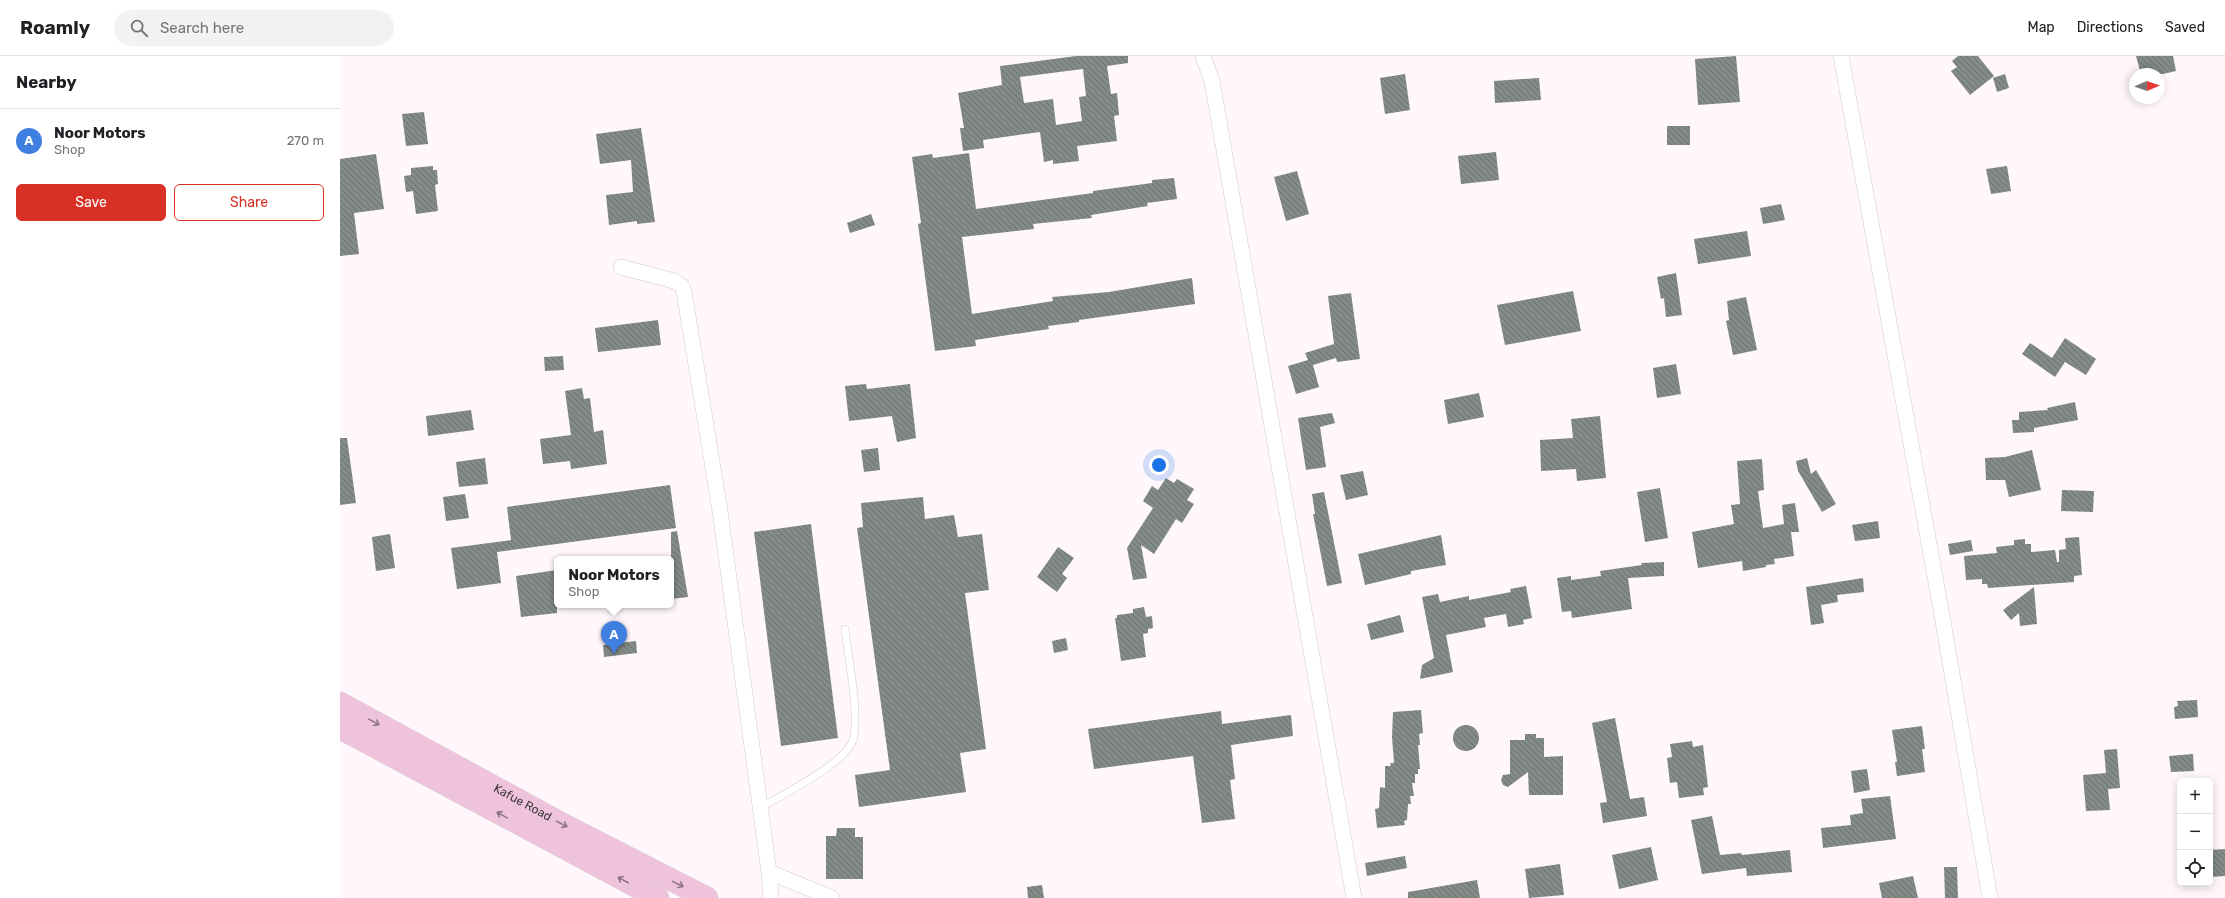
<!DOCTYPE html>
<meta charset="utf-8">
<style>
:root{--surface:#fff;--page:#f2f2f2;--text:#202124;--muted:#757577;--line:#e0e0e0;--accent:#d93025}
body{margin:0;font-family:Rubik,sans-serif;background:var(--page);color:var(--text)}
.controls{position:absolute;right:12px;bottom:12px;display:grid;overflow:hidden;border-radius:6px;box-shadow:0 2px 10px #0003}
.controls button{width:36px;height:36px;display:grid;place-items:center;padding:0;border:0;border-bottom:1px solid var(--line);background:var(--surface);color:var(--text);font:20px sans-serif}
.compass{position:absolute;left:1789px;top:12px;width:36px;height:36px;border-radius:50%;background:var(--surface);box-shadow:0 2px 10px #0003;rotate:88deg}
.you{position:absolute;left:819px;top:409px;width:14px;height:14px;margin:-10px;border:3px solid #fff;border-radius:50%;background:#1a73e8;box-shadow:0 0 0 6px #1a73e833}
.badge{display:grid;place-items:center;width:26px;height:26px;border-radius:50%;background:var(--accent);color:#fff;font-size:13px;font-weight:700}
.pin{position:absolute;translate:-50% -33px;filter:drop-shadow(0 1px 2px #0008)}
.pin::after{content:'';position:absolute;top:21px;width:14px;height:12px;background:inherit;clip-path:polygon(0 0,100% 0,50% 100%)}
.popup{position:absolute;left:214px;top:500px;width:120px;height:52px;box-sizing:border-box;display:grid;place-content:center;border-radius:6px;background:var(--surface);filter:drop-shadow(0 1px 3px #0005);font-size:13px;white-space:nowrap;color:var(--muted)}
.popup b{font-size:15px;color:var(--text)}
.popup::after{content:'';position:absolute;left:50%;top:100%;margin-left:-8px;border:8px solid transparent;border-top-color:var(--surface)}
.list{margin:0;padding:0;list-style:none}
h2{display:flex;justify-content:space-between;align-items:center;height:52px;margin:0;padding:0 16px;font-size:17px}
h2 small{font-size:13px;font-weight:400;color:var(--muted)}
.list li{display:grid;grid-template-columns:26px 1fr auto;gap:12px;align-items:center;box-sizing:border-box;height:64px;padding:0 16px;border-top:1px solid var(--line)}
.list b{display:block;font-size:15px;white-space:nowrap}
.list p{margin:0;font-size:13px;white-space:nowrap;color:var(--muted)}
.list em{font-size:13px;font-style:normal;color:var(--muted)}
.actions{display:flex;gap:8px;padding:12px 16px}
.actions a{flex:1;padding:9px 0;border:1px solid var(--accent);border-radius:6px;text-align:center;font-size:14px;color:var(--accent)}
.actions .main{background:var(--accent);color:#fff}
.icon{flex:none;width:22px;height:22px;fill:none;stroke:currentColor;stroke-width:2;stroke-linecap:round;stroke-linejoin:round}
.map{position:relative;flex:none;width:1885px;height:842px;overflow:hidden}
header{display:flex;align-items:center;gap:24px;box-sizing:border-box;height:56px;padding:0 20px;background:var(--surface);border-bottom:1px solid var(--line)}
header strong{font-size:19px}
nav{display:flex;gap:22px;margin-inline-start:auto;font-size:14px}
.search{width:280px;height:36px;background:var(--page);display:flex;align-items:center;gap:10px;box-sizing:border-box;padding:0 14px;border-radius:22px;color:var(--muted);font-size:15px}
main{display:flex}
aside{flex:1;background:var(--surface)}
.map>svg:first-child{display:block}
</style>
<header>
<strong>Roamly</strong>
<div class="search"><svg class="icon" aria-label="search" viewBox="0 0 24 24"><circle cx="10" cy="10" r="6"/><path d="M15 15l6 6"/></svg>Search here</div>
<nav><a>Map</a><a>Directions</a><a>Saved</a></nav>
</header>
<main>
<aside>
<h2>Nearby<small></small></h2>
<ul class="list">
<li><span class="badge" style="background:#3f7fe0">A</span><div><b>Noor Motors</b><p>Shop</p></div><em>270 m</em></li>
</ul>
<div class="actions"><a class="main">Save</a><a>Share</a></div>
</aside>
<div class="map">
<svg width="1885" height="842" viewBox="0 0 1885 842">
<defs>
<pattern id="building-back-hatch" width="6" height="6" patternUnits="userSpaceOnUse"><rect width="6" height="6" fill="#828b86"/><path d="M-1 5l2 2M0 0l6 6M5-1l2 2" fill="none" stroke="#6c726f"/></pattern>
</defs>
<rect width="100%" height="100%" fill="#fff7fb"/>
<g fill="url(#building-back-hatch)" fill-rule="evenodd">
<path d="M736,0H788V7L767,10L771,38L777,37L779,59L774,60L777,85L737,90L739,105L713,108V104L704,106L700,76L643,84L644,92L623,95L620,72H624L618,37L662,29L660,10ZM743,13L746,40L739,41L742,65L716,69L713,43L684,47L680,21Z"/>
<polygon points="1396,0 1400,46 1358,49 1355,3"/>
<polygon points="1618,0 1638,0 1654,20 1630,39 1611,15 1617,11 1612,5"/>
<polygon points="1796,0 1833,0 1836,15 1823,18 1801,18"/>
<polygon points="1065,18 1070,54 1045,58 1040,22"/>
<polygon points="1665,18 1669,32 1657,36 1653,22"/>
<polygon points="1199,22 1201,44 1155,47 1154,25"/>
<polygon points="84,56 88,88 66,90 62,58"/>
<rect x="1327" y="70" width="23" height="19"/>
<polygon points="301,72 315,166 297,168 297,165 269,169 266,139 293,136 291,104 260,108 256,78"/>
<polygon points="1156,96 1159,124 1121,128 1118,100"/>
<polygon points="629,97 636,153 753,137 753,135 812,127 812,124 834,122 837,143 807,147 808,150 751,159 752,162 693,168 694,173 622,181 632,258 713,245 712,241 769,236 852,222 855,248 739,264 739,266 708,270 709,273 635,284 636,290 595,295 578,168 581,167 572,101 592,98 593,102"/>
<polygon points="36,98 44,153 14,157 19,198 0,200 0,103"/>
<polygon points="93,110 93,114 97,114 98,128 95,129 98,155 76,158 73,135 66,136 64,120 71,119 71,112"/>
<polygon points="1667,110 1671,135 1651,138 1646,113"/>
<polygon points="957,115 969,158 946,165 934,121"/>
<polygon points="1441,148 1445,164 1423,168 1420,152"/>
<polygon points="531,158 535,169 510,177 507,167"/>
<polygon points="1407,175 1411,200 1358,208 1354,183"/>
<polygon points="1336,217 1342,259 1326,261 1324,242 1321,243 1317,221"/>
<polygon points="1233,235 1241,275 1165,289 1157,249"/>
<polygon points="1011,237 1020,303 997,306 996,302 973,309 979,331 956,338 948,310 968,304 965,297 994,288 988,240"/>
<polygon points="1406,241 1417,294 1393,299 1386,265 1389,264 1387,245"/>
<polygon points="318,264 321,289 258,296 255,272"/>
<polygon points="1725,282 1756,303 1746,319 1725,306 1715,321 1682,298 1690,287 1712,302"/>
<polygon points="223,300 224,314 205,315 204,301"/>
<polygon points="1336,308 1341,338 1317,342 1313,312"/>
<polygon points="526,328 527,333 570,328 576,382 557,386 552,360 509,365 505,330"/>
<polygon points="242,332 244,343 250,342 254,376 263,374 267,408 231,413 230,405 203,408 200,383 231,379 225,335"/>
<polygon points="1139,337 1144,361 1108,368 1104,344"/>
<polygon points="1735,346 1738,364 1694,372 1694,376 1673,377 1672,364 1679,364 1679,356 1708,354 1707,352"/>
<polygon points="131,354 134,374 88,380 86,360"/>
<polygon points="992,357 995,367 980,371 986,411 966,414 958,362"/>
<polygon points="1260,360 1266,422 1237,425 1236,413 1201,415 1200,384 1233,382 1231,363"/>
<polygon points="0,382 7,382 16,447 0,449"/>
<polygon points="538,392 540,414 524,416 521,394"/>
<polygon points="1692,394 1701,434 1669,441 1665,424 1646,424 1645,402 1665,401"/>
<polygon points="145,402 148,428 119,431 116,406"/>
<polygon points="1467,402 1471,418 1476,414 1496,448 1482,456 1458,415 1456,405"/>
<polygon points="1422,403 1424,434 1418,435 1423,472 1444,468 1442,449 1455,447 1459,476 1451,476 1454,500 1434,503 1435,508 1426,509 1426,511 1403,515 1402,505 1358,512 1352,476 1394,468 1391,449 1400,448 1397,405"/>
<polygon points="1023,415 1028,439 1006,444 1000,419"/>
<polygon points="826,422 834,427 837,423 854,433 847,444 854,448 842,467 836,463 814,498 801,489 807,522 793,524 787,492 813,452 803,445 812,430 818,434"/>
<polygon points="330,429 336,472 157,496 161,527 117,533 111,492 171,484 167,451"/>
<polygon points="1320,432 1328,482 1305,486 1297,436"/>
<polygon points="1722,434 1754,435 1753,456 1721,455"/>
<polygon points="984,436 1002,527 987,530 973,458 975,458 972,438"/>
<polygon points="125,438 129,462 106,465 103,441"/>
<polygon points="583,441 585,463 614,459 618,481 642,478 649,534 625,537 646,693 620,697 626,736 519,751 515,719 550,714 517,472 523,471 521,447"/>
<polygon points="1538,465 1540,482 1515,485 1512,469"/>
<polygon points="471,468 498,682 441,690 414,476"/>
<polygon points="337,475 348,541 331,543 331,476"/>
<polygon points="50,478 55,512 36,515 32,481"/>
<polygon points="1101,479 1106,509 1071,515 1071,518 1025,529 1018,498"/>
<polygon points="1739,481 1742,519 1734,520 1734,526 1648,532 1647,528 1642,528 1642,523 1626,524 1624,500 1657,497 1656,491 1674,489 1674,484 1685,483 1685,488 1691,488 1691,496 1715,494 1717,506 1719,506 1719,494 1726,493 1725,482"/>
<polygon points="1631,484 1633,495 1610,499 1608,488"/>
<polygon points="718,491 734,502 722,518 727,522 717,536 697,521"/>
<polygon points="1324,506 1324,520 1288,522 1292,553 1232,562 1231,555 1222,556 1217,522 1231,520 1231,524 1261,520 1260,515 1302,509 1301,507"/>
<polygon points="217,514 217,557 181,561 176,520"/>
<polygon points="1523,522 1524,536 1497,539 1498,546 1481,549 1484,567 1471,569 1466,531"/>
<polygon points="1186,530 1192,562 1183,564 1184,568 1168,571 1166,558 1144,562 1146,571 1106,579 1113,616 1080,623 1082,609 1094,602 1082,541 1098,538 1100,546 1129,540 1129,544 1171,536 1170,533"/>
<polygon points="1694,531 1697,568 1680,570 1679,557 1671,564 1663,554"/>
<polygon points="804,551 806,561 812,560 813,572 808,573 808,577 803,578 806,601 781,605 775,562 777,562 777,559 793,557 793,553"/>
<polygon points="1060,559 1064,576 1031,584 1027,568"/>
<polygon points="726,582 728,594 714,597 712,585"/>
<polygon points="296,585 297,597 264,601 263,589"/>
<polygon points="1857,644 1858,661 1835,663 1834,651 1838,650 1837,645"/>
<polygon points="1081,654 1083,677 1079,678 1080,689 1078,689 1080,713 1078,713 1078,718 1075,718 1075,727 1072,727 1074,740 1070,740 1071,748 1068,748 1067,764 1064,765 1065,769 1037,772 1035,753 1039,752 1040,731 1045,732 1045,710 1051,710 1050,707 1054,707 1052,681 1053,656"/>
<polygon points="881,655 882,668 951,659 953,680 891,689 895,723 890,724 895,763 862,767 853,700 754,713 748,673"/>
<polygon points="1275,662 1290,743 1304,741 1307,760 1263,767 1260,747 1267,746 1252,667"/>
<circle cx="1126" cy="682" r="13"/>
<polygon points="1582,670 1585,693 1582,693 1585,716 1557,720 1555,706 1557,706 1552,674"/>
<polygon points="1185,678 1196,678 1196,682 1204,682 1204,701 1223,700 1223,739 1189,739 1188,716 1168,731 1163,729 1161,724 1163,719 1170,718 1170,684 1185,684"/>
<polygon points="1352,685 1353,691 1363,689 1368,731 1363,732 1364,739 1339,742 1337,726 1330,727 1327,702 1332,701 1330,688"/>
<polygon points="1777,693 1780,732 1768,733 1770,754 1746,755 1743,719 1766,717 1764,694"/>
<polygon points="1853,698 1854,715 1831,716 1829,700"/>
<polygon points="1527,713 1530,734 1514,737 1511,715"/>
<polygon points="1550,740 1556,783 1483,792 1481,772 1511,769 1510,759 1523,757 1521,743"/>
<polygon points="1372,760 1380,799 1401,797 1402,799 1450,794 1452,816 1407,820 1406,812 1362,818 1351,764"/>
<polygon points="497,772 515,772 515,781 523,781 523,823 486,823 486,780 496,780"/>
<polygon points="1311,791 1318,824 1279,833 1272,799"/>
<polygon points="1885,793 1885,820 1870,821 1870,794"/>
<polygon points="1065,800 1067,812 1027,820 1025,807"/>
<polygon points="1220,808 1224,839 1189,842 1185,813"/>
<polygon points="1604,811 1617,811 1618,842 1605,842"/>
<polygon points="1573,820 1578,842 1542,842 1539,827"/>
<polygon points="1137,824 1140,842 1068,842 1068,836"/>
<polygon points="702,829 704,842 688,842 687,831"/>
</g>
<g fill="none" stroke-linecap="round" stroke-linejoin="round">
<defs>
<path id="lane" d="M420,752C442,739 506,707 513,684C520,661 508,599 505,573"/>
<g id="street">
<polyline points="863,0 872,25 1014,842"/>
<polyline points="1501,0 1603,565 1650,842"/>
<polyline points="281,211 334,225 342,230 344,236 379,448 429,816 431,842"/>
<polyline points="429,816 492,842"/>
</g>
<g id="primary">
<path id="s1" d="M0,647L226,770L367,842"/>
<polyline points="0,672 318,842"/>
</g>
</defs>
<use href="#lane" stroke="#d3cacf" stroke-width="8"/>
<use href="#street" stroke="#d3cacf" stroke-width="16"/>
<use href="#primary" stroke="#d8d7d7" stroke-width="23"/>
<use href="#lane" stroke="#fff" stroke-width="7"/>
<use href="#street" stroke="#fff" stroke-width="15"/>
<use href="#primary" stroke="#f0c3dc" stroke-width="22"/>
</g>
<defs><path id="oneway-shaft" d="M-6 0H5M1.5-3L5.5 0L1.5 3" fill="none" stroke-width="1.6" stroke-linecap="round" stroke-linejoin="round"/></defs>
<g stroke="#8c7682">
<use href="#oneway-shaft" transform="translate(34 666) rotate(29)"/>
<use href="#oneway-shaft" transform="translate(162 759) rotate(-151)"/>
<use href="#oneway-shaft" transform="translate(222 768) rotate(28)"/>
<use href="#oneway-shaft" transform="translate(283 824) rotate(-152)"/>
<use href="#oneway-shaft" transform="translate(338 828) rotate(26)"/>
</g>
<g text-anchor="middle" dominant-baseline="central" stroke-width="3" stroke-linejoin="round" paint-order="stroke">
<g font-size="12" fill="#3b3739" stroke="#fff">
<text stroke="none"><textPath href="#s1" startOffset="208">Kafue Road</textPath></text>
</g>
</g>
</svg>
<div class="controls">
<button>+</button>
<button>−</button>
<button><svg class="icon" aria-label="locate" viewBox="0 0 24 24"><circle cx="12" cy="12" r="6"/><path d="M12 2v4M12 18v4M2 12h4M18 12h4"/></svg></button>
</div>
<svg class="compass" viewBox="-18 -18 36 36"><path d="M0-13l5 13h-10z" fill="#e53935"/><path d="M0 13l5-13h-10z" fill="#757577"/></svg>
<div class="you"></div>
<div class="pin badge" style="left:274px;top:598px;background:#3f7fe0">A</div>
<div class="popup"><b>Noor Motors</b>Shop</div>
</div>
</main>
